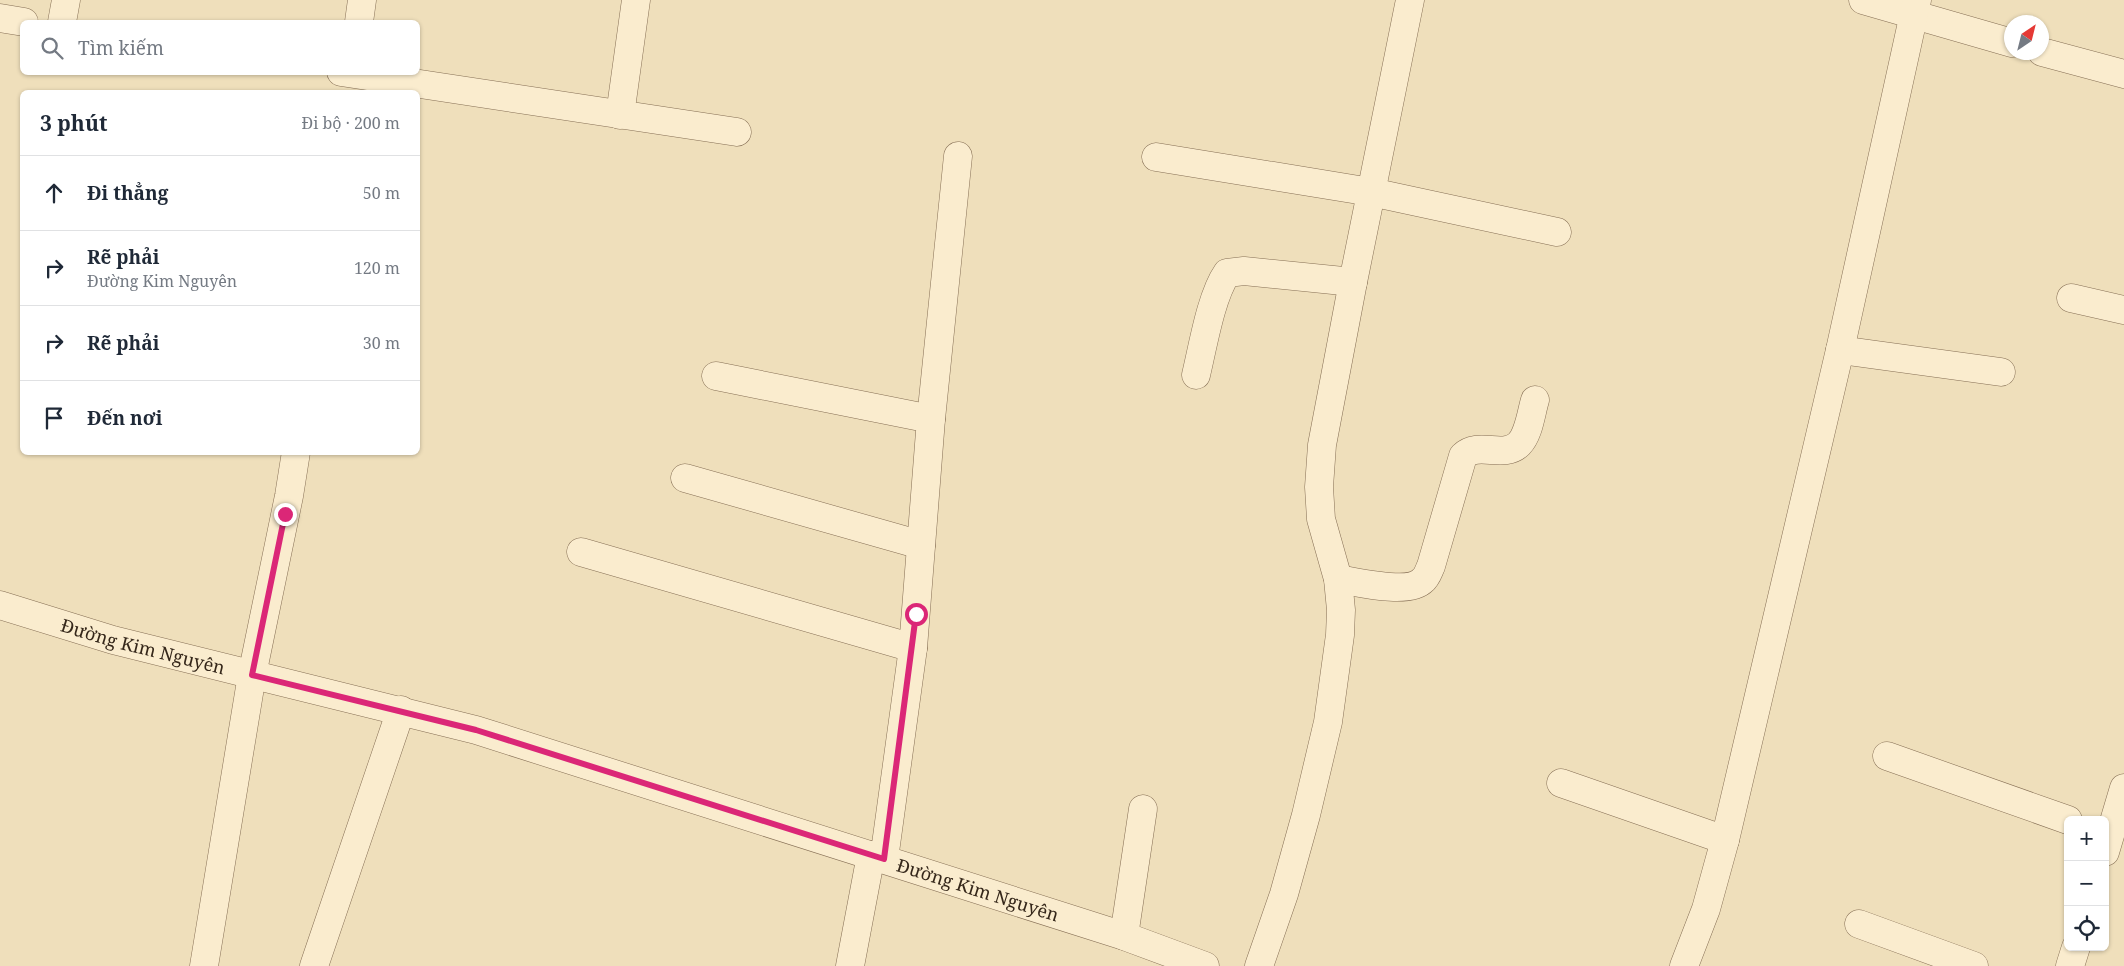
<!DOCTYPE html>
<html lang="vi">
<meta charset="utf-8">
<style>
:root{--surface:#fff;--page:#f6f6f7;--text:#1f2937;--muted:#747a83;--line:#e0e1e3}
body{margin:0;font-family:"Noto Serif",serif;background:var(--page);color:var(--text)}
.controls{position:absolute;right:15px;bottom:15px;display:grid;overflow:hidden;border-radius:8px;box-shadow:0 1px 4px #0004}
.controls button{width:45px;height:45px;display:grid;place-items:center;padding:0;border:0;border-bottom:1px solid var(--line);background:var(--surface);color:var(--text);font:25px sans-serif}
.compass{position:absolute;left:2004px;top:15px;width:45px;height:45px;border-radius:50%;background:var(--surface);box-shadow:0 1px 4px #0004;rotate:35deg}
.stop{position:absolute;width:15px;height:15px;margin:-11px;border:4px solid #db2777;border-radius:50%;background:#fff}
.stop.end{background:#db2777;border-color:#fff;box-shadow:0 1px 5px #0008}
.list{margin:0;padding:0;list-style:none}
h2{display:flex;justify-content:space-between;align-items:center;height:65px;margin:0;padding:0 20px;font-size:21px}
h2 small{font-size:16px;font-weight:400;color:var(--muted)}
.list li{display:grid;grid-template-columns:32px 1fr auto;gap:15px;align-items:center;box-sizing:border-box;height:75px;padding:0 20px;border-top:1px solid var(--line)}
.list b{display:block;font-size:19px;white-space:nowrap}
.list p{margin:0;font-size:16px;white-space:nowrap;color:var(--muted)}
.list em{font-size:16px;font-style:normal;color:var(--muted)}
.icon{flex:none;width:28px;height:28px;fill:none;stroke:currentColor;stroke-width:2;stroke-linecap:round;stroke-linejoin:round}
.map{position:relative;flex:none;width:2124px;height:966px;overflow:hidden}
.search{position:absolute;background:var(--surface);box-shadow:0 1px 4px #0004;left:20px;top:20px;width:400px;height:55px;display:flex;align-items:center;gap:12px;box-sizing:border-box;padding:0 18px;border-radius:8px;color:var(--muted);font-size:19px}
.panel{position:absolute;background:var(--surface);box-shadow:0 1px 4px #0004;left:20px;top:90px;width:400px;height:365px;border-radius:8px}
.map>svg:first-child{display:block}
</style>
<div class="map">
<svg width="2124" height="966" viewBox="0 0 2124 966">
<rect width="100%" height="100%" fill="#efdfbb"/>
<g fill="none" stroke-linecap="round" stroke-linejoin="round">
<defs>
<g id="minor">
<polyline points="1863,0 2012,43"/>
<polyline points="0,18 24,22"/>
<polyline points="62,22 66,0"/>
<polyline points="359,22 362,0"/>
<polyline points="2042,52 2124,74"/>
<polyline points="341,72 737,132"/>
<polyline points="620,115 636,0"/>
<polyline points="1156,157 1371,192 1557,232"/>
<polyline points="2071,298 2124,310"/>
<polyline points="1840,350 2001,372"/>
<path d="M1196,375C1203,346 1211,296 1227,273L1244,271L1353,282"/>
<polyline points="716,376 931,419"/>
<polyline points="685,478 921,545"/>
<polyline points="581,552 913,648"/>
<path d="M1338,579C1357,582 1409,595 1423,580C1427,577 1429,570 1431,566L1463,456C1478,441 1504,459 1519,444C1529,434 1531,413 1535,400"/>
<path id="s1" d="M0,605L113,640L476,730L1124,936L1205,966"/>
<polyline points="1887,756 2068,820"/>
<polyline points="1561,783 1725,840"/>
<polyline points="2105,852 2124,788"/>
<polyline points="884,859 913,648 931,419 958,156"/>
<polyline points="1859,924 1974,966"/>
<polyline points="1124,936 1143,809"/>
<polyline points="204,966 252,675 289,496 296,452"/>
<polyline points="314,966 401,710"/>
<polyline points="850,966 871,855"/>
<polyline points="1259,966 1284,894 1306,815 1328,722 1340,635 1341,610 1338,579 1321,519 1319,487 1322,445 1353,282 1410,0"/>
<polyline points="1684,966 1706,909 1725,840 1840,350 1917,0"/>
<polyline points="2070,966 2076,947"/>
</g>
</defs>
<use href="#minor" stroke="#866f55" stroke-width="29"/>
<use href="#minor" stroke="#faecce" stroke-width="28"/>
</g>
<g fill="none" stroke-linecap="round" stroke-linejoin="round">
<polyline stroke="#db2777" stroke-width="6" points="285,514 252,675 476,730 884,859 916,614"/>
</g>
<g text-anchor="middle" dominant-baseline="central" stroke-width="4" stroke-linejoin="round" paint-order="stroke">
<g font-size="18" fill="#35271a" stroke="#f6e9cb">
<text stroke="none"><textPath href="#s1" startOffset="149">Đường Kim Nguyên</textPath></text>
<text stroke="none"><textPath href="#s1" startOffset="1019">Đường Kim Nguyên</textPath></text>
</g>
</g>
</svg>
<div class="controls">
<button>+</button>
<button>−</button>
<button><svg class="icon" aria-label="locate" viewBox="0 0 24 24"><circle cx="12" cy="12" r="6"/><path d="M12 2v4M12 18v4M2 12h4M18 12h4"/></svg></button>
</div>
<svg class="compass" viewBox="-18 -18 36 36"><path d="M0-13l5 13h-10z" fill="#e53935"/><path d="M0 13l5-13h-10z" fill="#747a83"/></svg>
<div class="stop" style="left:916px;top:614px"></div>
<div class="stop end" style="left:285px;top:514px"></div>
<div class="search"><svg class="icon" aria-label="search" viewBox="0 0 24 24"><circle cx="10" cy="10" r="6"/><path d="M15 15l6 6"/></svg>Tìm kiếm</div>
<section class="panel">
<h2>3 phút<small>Đi bộ · 200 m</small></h2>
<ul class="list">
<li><svg class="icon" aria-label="ahead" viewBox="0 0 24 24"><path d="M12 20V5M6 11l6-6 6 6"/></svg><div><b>Đi thẳng</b></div><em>50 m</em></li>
<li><svg class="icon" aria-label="right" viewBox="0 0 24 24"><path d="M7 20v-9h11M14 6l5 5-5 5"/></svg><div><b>Rẽ phải</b><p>Đường Kim Nguyên</p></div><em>120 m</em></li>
<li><svg class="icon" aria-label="right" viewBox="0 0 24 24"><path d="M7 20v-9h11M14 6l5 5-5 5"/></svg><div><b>Rẽ phải</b></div><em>30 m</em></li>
<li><svg class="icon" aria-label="arrive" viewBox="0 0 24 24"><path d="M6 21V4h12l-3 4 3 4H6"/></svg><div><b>Đến nơi</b></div></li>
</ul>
</section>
</div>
